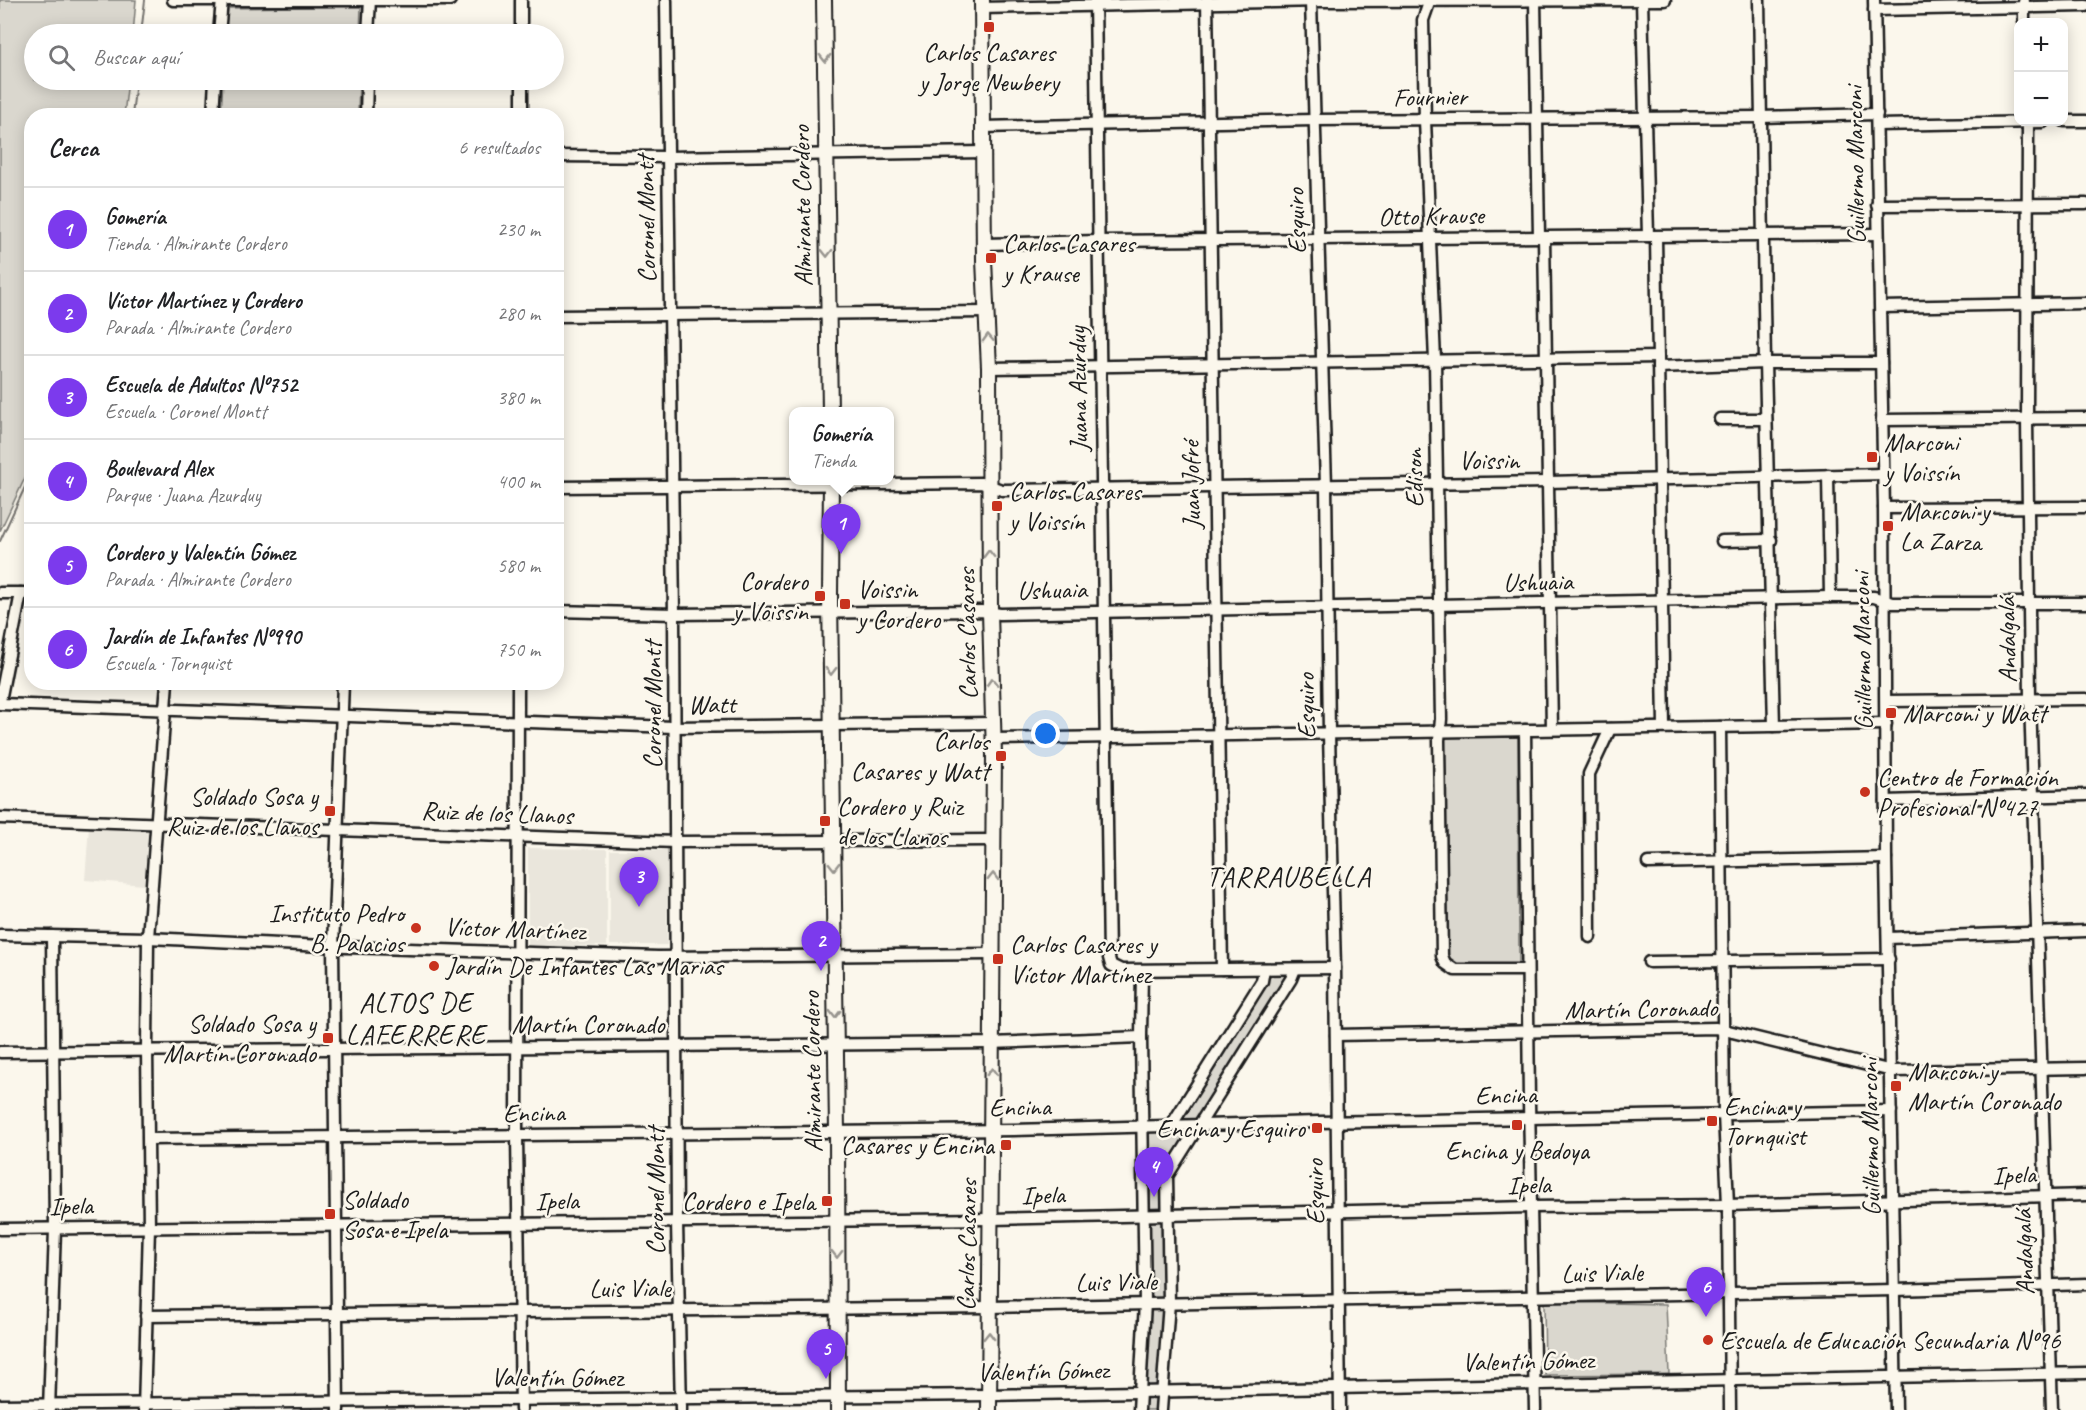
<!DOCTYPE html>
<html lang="es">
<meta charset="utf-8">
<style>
:root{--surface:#fff;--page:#f2f2f2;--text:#202124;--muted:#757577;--line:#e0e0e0;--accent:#7c3aed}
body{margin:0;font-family:Caveat,sans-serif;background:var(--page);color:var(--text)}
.controls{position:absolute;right:18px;top:18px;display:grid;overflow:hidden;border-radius:12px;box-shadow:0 3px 15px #0003}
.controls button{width:54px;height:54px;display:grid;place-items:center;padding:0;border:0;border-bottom:2px solid var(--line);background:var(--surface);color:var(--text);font:30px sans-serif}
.you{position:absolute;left:1046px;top:734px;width:21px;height:21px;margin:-15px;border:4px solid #fff;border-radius:50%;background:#1a73e8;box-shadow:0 0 0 9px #1a73e833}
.badge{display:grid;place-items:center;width:39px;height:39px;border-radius:50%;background:var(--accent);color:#fff;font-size:20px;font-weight:700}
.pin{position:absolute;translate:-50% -50px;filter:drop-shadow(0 2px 3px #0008)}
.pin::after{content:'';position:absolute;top:32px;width:21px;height:18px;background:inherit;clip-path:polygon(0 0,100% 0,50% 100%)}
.popup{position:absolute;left:789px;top:407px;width:105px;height:78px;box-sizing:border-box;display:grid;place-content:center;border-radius:12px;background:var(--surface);filter:drop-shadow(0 2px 4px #0005);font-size:20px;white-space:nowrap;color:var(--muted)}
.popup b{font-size:22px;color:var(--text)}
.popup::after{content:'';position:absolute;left:50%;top:100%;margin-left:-12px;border:12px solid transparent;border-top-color:var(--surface)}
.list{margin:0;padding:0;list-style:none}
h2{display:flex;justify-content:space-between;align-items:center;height:78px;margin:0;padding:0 24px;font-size:26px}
h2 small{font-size:20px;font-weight:400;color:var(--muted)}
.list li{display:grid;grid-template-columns:39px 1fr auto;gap:18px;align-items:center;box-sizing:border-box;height:84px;padding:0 24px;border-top:2px solid var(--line)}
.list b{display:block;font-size:22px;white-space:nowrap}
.list p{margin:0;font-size:20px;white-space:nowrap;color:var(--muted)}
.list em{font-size:20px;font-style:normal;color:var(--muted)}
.icon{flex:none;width:33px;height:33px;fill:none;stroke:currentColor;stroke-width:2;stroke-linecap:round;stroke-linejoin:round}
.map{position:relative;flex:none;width:2086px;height:1410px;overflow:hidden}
.search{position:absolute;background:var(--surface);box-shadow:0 3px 15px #0003;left:24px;top:24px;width:540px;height:66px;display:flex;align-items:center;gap:15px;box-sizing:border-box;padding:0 21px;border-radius:33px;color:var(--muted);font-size:22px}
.panel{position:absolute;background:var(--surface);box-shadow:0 3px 15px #0003;left:24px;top:108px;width:540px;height:582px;border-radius:24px}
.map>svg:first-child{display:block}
</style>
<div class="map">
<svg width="2086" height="1410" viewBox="0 0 2086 1410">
<rect width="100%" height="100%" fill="#fbf7ec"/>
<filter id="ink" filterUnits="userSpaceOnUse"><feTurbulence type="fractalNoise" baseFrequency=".0167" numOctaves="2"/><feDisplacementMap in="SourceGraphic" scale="12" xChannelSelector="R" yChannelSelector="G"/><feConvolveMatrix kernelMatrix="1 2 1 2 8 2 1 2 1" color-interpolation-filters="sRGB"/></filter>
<g filter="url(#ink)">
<g fill="#eae6dc">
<polygon points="89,826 148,831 144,885 85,880"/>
<polygon points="528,848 607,849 607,946 528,946"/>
<rect x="610" y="850" width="57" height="95"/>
</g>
<g fill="#dad7ce" stroke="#7b7a75" stroke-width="1.5">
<polygon points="0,0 136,0 133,34 34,34 34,80 128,80 124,115 32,116 31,465 0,531"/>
<polygon points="361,6 360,34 225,34 226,8"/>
<polygon points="223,80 359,80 358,115 221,115"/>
<polygon points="1445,737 1518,737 1519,967 1460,967 1450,962 1446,953"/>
<polygon points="1292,968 1162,1175 1165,1302 1158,1410 1141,1410 1144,1129 1171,1126 1264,969"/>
<polygon points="1544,1302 1666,1304 1669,1374 1545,1375"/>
</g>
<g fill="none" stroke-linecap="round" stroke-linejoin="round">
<g stroke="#74726e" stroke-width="2">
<polyline points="141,34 145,0"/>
<polyline points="132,116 136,80"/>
<polyline points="0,541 32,472"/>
</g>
<defs>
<g id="minor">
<polyline points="173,0 450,0"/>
<polyline points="521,0 521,34"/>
<polyline points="666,0 674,614 677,1222 681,1410"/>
<polyline points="1095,0 1109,958 1111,965 1121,970 1335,968"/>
<polyline points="1207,0 1222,969"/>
<polyline points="1430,0 1423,20 1425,120 1435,361 1441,719 1439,740 1442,956 1445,963 1455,970 1527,970"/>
<polyline points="1535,0 1539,237"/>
<polyline points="1642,0 1648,236"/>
<polyline points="1759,0 1765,363 1774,726"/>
<polyline points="1874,0 1884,508 1886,858 1896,1410"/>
<polyline points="1311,2 1326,485 1329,734 1335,968 1340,1410"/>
<polyline points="2024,2 2024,22"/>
<polyline points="982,8 1321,1 1665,0"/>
<polyline points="1874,10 2086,6"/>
<polyline points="219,34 222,0"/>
<polyline points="368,34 370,0"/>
<polyline points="522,80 522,116"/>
<polyline points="213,116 215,80"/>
<polyline points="366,116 367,80"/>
<polyline points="2064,121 2086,121"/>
<polyline points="2028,122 2027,419 2030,699 2052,1410"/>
<polyline points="1877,125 2043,122"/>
<polyline points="983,127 1314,120 1761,117 1877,114"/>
<polyline points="556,156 668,157 984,152"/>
<polyline points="1877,205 2086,204"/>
<polyline points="1544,237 1552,729"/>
<polyline points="1656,237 1664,727"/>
<polyline points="985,244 1098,241 1878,234"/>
<polyline points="1881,307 2086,303"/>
<polyline points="556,316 987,312"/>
<polyline points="1658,367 1765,363 1881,363"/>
<polyline points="989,368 1658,357"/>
<polyline points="1720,419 1766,419"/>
<polyline points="1882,420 2086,418"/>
<polyline points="1828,475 1830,597"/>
<polyline points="556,487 981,483 1002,490 1548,482 1883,474"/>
<polyline points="1884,508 2086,507"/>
<polyline points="1722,541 1771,540"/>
<polyline points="0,593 32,593"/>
<polyline points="556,611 674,614 981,611 1000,614 1830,597 1874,597 1892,603 2086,603"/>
<polyline points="518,682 517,1136 521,1410"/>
<polyline points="0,701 21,593"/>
<polyline points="1886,701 2086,699"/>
<polyline points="0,704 674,727 993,723"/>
<polyline points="1720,727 1724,1114 1728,1205 1730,1410"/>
<polyline points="1525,730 1529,1102 1535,1410"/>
<polyline points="994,739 1886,724"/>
<polyline points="1886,801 2086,795"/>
<polyline points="0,818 675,842 993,840"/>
<polyline points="1648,863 1886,858"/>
<polyline points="0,935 148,938 346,947 658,957 992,954"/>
<polyline points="1590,937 1589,774 1610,729"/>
<polyline points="1888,938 2086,931"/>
<polyline points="1649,962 1889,959"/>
<polyline points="1336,1035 1716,1028 1892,1071 2086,1068"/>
<polyline points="0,1052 991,1043 1141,1037"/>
<polyline points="1171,1126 1262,981 1264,969"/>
<polyline points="149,1139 1013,1130 1319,1122 1891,1111"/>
<polyline points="0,1229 991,1219 1531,1207 1728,1205 2086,1195"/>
<polyline points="146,1316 990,1307 1895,1290 2086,1284"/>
<polyline points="0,1405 988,1395 2086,1373"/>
<polyline points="49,1410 55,1229 52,936"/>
<polyline points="144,1410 149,1227 147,1050 148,938 167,682"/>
<polyline points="338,1410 333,947 343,682"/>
<polyline points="1139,1410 1145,1303 1141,1037 1142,971"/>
<polyline points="1161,1410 1169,1303 1167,1176 1291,979 1295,969"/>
</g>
<g id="major">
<polyline points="824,0 830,412"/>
<polyline points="982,0 984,260 989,368 990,612 994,755 989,1410"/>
<polyline points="831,480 830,596 837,1132 838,1410"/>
</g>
</defs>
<use href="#minor" stroke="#1c1c1c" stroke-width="15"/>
<use href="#major" stroke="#1c1c1c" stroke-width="18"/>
<use href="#minor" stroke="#fbf7ec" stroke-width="10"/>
<use href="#major" stroke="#fbf7ec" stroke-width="14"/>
</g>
<defs><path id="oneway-chevron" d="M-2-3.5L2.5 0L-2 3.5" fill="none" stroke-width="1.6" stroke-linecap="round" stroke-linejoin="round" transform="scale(1.5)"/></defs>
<g stroke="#97948e">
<use href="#oneway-chevron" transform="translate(825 58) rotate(90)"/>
<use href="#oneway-chevron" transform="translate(827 253) rotate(89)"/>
<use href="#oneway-chevron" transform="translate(988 338) rotate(-92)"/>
<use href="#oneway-chevron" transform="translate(989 554) rotate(-91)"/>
<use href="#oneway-chevron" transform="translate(831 671) rotate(90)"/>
<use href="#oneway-chevron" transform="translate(992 682) rotate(-92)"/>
<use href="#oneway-chevron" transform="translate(834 866) rotate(89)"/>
<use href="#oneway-chevron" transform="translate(993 877) rotate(-89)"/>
<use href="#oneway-chevron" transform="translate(835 1014) rotate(90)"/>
<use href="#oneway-chevron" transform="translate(992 1072) rotate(-91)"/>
<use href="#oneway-chevron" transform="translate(837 1254) rotate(90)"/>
<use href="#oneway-chevron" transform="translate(989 1336) rotate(-89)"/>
</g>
</g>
<g fill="#c8321e" stroke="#fbf7ec" stroke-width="2">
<rect x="983" y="21" width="12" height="12" rx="3"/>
<rect x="985" y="252" width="12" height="12" rx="3"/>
<rect x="1866" y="451" width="12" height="12" rx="3"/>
<rect x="991" y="500" width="12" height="12" rx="3"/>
<rect x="1882" y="520" width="12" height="12" rx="3"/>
<rect x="814" y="590" width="12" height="12" rx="3"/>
<rect x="839" y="598" width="12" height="12" rx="3"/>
<rect x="1885" y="707" width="12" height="12" rx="3"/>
<rect x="995" y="750" width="12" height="12" rx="3"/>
<circle cx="1865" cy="792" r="6"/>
<rect x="324" y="805" width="12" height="12" rx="3"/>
<rect x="819" y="815" width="12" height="12" rx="3"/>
<circle cx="416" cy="928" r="6"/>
<rect x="992" y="953" width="12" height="12" rx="3"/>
<circle cx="434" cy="966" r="6"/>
<rect x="322" y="1032" width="12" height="12" rx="3"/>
<rect x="1890" y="1080" width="12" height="12" rx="3"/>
<rect x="1706" y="1115" width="12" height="12" rx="3"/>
<rect x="1511" y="1119" width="12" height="12" rx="3"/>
<rect x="1311" y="1122" width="12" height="12" rx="3"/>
<rect x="1000" y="1139" width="12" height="12" rx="3"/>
<rect x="821" y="1195" width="12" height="12" rx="3"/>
<rect x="324" y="1208" width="12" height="12" rx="3"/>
<circle cx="1708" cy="1340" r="6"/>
</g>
<g text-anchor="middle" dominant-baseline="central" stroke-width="5" stroke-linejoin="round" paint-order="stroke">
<g font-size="26" fill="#1c1c1c" stroke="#fbf7ec" text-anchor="start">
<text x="989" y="52" text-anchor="middle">Carlos Casares<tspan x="989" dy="30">y Jorge Newbery</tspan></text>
<text x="1003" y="243">Carlos Casares<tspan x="1003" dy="30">y Krause</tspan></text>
<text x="1884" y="442">Marconi<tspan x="1884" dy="30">y Voissín</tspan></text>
<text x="1009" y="491">Carlos Casares<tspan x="1009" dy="30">y Voissín</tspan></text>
<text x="1900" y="511">Marconi y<tspan x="1900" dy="30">La Zarza</tspan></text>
<text x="808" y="581" text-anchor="end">Cordero<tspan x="808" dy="30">y Voissin</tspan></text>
<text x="857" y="589">Voissin<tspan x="857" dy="30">y Cordero</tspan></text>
<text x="1903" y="713">Marconi y Watt</text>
<text x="989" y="741" text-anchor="end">Carlos<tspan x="989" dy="30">Casares y Watt</tspan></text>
<text x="1877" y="777">Centro de Formación<tspan x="1877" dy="30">Profesional Nº427</tspan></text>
<text x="318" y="796" text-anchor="end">Soldado Sosa y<tspan x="318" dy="30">Ruiz de los Llanos</tspan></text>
<text x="837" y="806">Cordero y Ruiz<tspan x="837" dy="30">de los Llanos</tspan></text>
<text x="404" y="913" text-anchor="end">Instituto Pedro<tspan x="404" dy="30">B. Palacios</tspan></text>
<text x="1010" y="944">Carlos Casares y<tspan x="1010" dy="30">Víctor Martínez</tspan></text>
<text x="446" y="966">Jardín De Infantes Las Marias</text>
<text x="316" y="1023" text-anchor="end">Soldado Sosa y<tspan x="316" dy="30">Martín Coronado</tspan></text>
<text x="1908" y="1071">Marconi y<tspan x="1908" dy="30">Martín Coronado</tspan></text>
<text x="1724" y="1106">Encina y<tspan x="1724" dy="30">Tornquist</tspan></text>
<text x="1305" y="1128" text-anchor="end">Encina y Esquiro</text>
<text x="994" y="1145" text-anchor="end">Casares y Encina</text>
<text x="1517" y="1150" text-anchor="middle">Encina y Bedoya</text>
<text x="342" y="1199">Soldado<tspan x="342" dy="30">Sosa e Ipela</tspan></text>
<text x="815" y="1201" text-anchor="end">Cordero e Ipela</text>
<text x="1720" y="1340">Escuela de Educación Secundaria Nº96</text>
</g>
<g font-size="26" fill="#1c1c1c" stroke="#fbf7ec">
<text transform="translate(1430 97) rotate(-1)">Fournier</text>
<text transform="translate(1855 165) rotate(-91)">Guillermo Marconi</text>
<text transform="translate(802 206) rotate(-91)">Almirante Cordero</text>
<text transform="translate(1431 216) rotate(-1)">Otto Krause</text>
<text transform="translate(646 219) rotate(-91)">Coronel Montt</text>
<text transform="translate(1296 221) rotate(-92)">Esquiro</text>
<text transform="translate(1078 389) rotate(-91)">Juana Azurduy</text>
<text x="1489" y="460">Voissin</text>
<text transform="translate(1414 478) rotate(-91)">Edison</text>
<text transform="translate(1191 485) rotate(-91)">Juan Jofré</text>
<text transform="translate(1538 582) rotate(-1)">Ushuaia</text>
<text transform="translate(1052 590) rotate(-1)">Ushuaia</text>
<text transform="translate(967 634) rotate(-91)">Carlos Casares</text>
<text transform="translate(2007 640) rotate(-91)">Andalgalá</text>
<text transform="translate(1862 651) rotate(-91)">Guillermo Marconi</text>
<text x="712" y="704">Watt</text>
<text transform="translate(652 705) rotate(-90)">Coronel Montt</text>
<text transform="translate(1306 706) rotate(-91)">Esquiro</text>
<text transform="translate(497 813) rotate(2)">Ruiz de los Llanos</text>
<text transform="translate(515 929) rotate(2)">Víctor Martínez</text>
<text transform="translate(1641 1009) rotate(-1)">Martín Coronado</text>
<text x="588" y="1024">Martín Coronado</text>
<text transform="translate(812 1072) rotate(-91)">Almirante Cordero</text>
<text transform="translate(1506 1095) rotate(-1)">Encina</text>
<text transform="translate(1020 1107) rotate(-1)">Encina</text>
<text transform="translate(534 1113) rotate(-1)">Encina</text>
<text transform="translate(1870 1137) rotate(-91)">Guillermo Marconi</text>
<text transform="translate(2014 1175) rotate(-2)">Ipela</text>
<text transform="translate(1529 1185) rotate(-1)">Ipela</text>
<text transform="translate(655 1191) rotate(-90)">Coronel Montt</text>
<text transform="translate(1315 1192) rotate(-91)">Esquiro</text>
<text transform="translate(1043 1195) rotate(-1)">Ipela</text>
<text transform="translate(557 1201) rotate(-1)">Ipela</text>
<text transform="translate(71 1206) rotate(-1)">Ipela</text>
<text transform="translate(967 1245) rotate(-89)">Carlos Casares</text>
<text transform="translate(2024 1252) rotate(-92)">Andalgalá</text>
<text transform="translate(1602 1273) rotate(-1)">Luis Viale</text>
<text transform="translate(1116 1282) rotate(-1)">Luis Viale</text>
<text x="630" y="1288">Luis Viale</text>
<text transform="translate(1528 1361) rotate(-1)">Valentín Gómez</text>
<text transform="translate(1043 1371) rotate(-1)">Valentín Gómez</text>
<text x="557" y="1377">Valentín Gómez</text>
</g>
<g font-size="28" letter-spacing="1.5" fill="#1c1c1c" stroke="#fbf7ec">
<text x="1289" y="876">TARRAUBELLA</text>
<text x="416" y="1002">ALTOS DE<tspan x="416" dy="32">LAFERRERE</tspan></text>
</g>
</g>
</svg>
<div class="controls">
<button>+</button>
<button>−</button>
</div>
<div class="you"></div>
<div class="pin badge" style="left:841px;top:554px">1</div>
<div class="popup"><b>Gomería</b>Tienda</div>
<div class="pin badge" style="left:821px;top:971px">2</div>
<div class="pin badge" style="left:639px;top:907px">3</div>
<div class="pin badge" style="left:1154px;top:1197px">4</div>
<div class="pin badge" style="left:826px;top:1379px">5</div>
<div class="pin badge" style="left:1706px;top:1317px">6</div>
<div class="search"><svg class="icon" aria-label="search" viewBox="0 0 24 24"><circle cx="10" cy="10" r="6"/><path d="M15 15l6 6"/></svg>Buscar aquí</div>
<section class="panel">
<h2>Cerca<small>6 resultados</small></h2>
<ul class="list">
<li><span class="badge">1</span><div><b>Gomería</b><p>Tienda · Almirante Cordero</p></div><em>230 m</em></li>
<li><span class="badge">2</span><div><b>Víctor Martínez y Cordero</b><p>Parada · Almirante Cordero</p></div><em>280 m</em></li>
<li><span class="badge">3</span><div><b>Escuela de Adultos Nº752</b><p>Escuela · Coronel Montt</p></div><em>380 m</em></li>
<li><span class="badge">4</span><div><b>Boulevard Alex</b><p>Parque · Juana Azurduy</p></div><em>400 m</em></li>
<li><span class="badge">5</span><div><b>Cordero y Valentín Gómez</b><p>Parada · Almirante Cordero</p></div><em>580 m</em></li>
<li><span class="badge">6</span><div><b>Jardín de Infantes Nº990</b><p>Escuela · Tornquist</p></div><em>750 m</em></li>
</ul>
</section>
</div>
